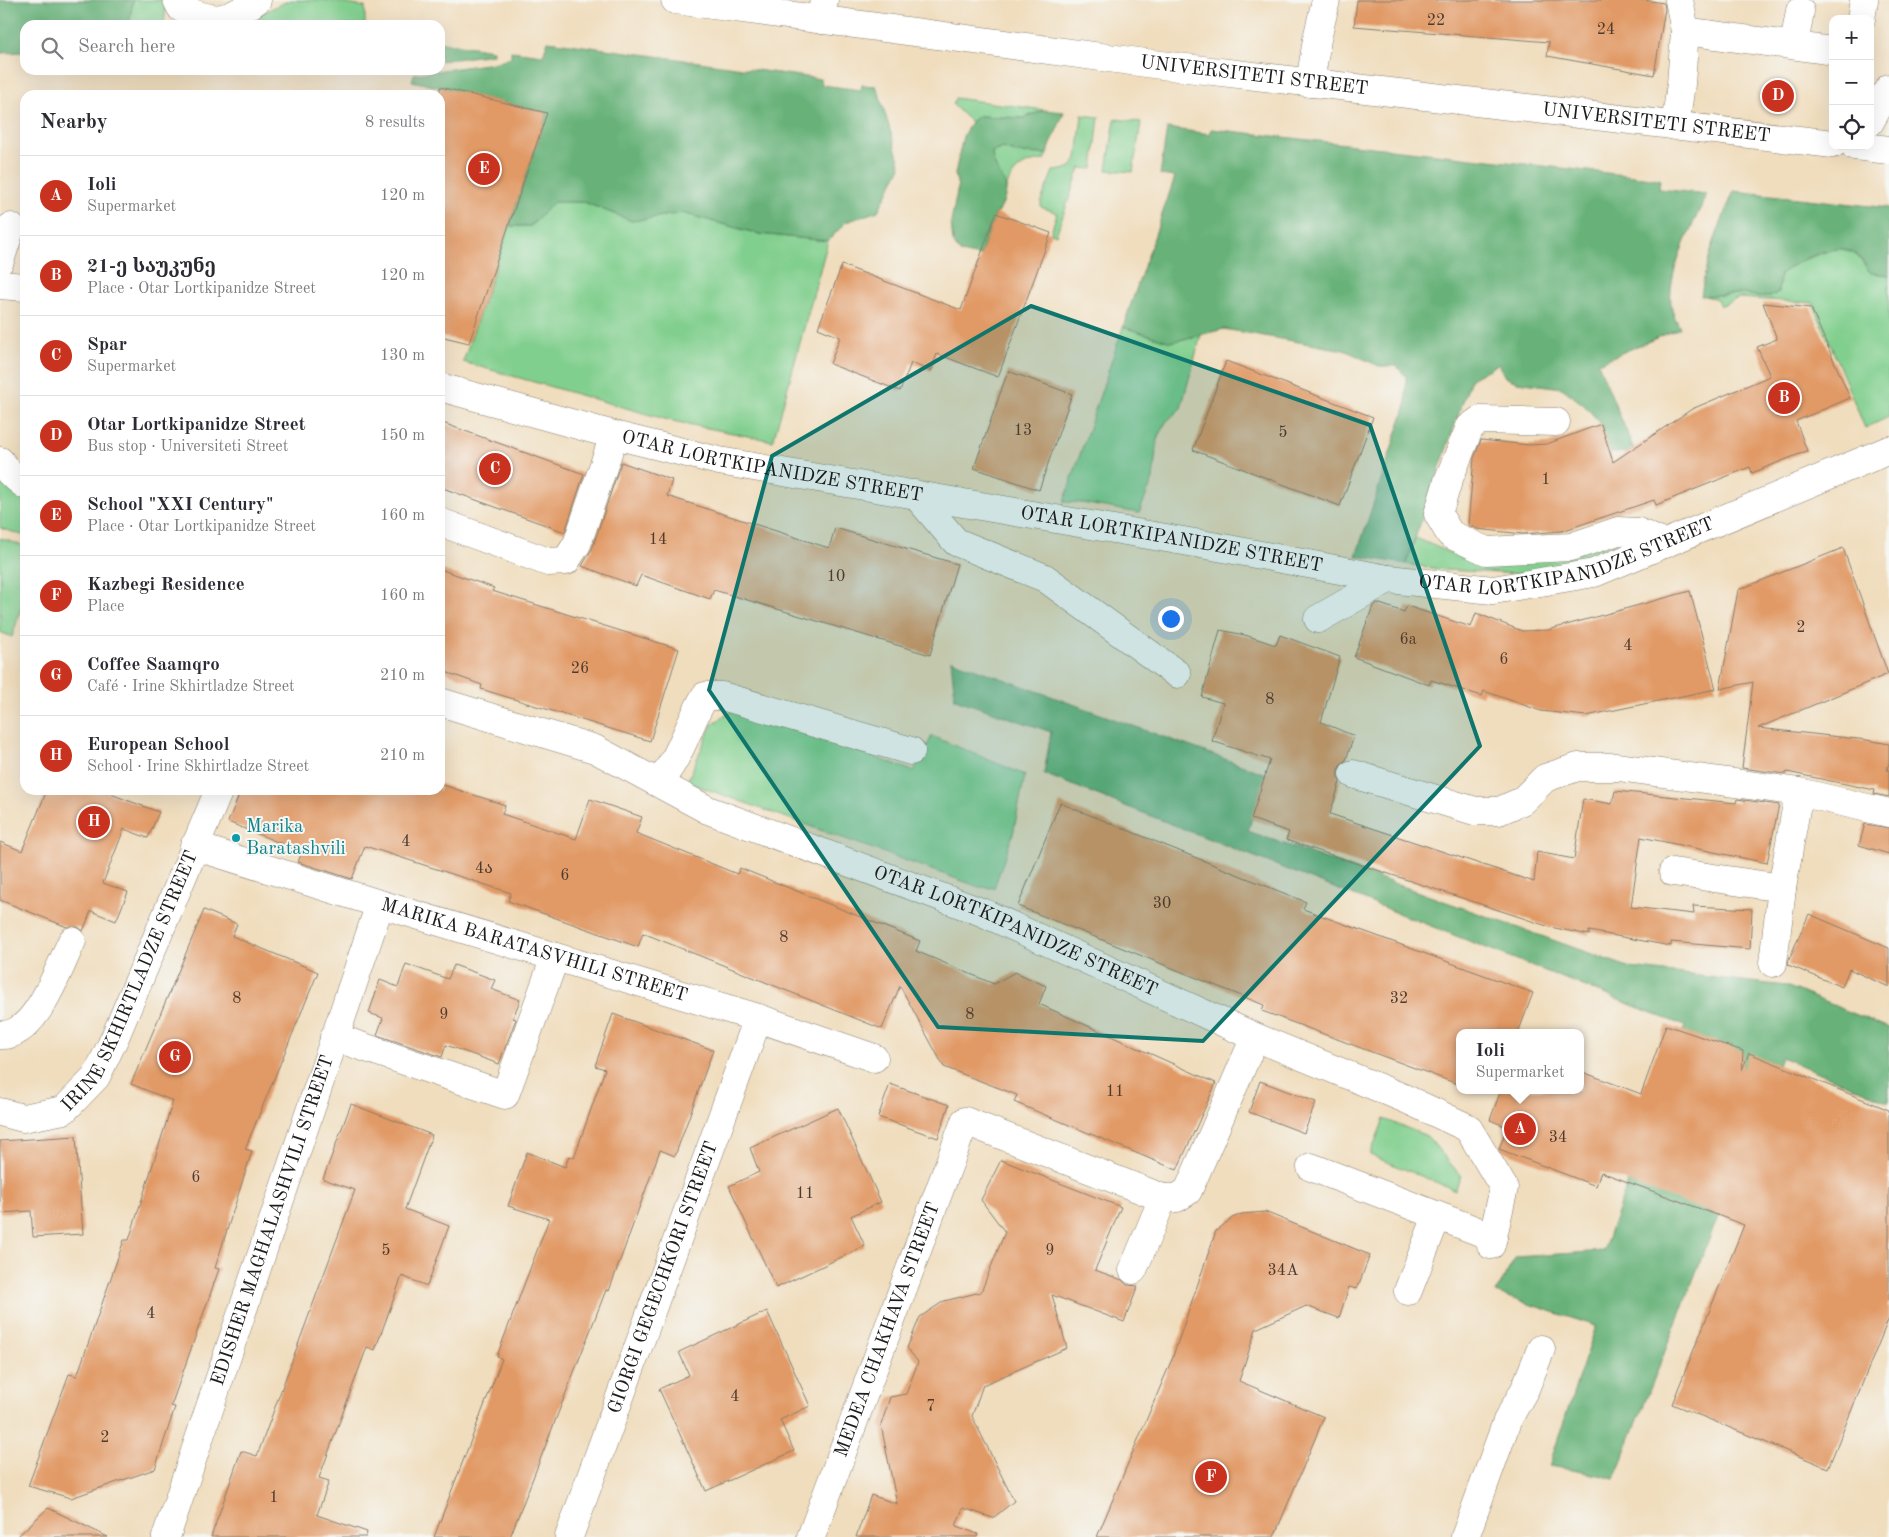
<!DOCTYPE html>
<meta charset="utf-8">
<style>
:root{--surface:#fff;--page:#f7f7f7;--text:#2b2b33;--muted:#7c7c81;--line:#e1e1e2;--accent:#c8321e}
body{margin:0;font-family:"Old Standard TT","Noto Serif Georgian",serif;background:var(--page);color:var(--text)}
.controls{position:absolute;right:15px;top:15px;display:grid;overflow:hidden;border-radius:10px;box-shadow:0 5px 20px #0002}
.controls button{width:45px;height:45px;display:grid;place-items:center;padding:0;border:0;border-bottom:1px solid var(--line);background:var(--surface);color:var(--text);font:25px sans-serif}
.you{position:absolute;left:1170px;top:618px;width:18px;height:18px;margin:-12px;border:4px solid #fff;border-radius:50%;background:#1a73e8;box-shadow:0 0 0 8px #1a73e833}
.badge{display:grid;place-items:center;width:32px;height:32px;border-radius:50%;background:var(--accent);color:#fff;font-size:16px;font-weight:700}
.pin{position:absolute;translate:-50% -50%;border:2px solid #fff;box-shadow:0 1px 5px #0006}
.popup{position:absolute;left:1456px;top:1029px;width:128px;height:65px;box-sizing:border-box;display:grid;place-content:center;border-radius:10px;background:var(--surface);filter:drop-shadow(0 1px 4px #0005);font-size:16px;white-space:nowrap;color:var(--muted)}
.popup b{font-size:19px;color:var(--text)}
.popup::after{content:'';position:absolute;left:50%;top:100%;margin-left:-10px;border:10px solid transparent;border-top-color:var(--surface)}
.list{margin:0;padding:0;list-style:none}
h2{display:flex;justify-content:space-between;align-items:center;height:65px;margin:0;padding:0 20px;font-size:21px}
h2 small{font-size:16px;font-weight:400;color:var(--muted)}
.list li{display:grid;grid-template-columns:32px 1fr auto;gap:15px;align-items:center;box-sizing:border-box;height:80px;padding:0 20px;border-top:1px solid var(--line)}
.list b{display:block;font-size:19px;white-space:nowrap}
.list p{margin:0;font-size:16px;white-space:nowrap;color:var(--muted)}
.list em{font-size:16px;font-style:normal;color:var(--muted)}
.icon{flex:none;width:28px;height:28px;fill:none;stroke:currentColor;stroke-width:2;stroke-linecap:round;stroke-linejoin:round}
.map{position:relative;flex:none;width:1889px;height:1537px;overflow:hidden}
.search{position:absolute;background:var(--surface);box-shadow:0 5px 20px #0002;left:20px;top:20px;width:425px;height:55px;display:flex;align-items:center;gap:12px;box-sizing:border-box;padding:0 18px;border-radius:15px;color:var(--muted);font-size:19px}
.panel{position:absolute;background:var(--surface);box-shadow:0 5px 20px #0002;left:20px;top:90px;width:425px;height:705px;border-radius:15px}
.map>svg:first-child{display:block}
</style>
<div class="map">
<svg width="1889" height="1537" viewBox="0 0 1889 1537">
<rect width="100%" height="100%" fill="#f6f6f2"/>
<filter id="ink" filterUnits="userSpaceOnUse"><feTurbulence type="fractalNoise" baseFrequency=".02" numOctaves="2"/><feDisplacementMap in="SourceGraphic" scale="10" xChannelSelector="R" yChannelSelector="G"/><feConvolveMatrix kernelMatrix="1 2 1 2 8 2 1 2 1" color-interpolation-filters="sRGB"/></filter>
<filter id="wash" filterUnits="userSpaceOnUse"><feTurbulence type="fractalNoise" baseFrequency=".0096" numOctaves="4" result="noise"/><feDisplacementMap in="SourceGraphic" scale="20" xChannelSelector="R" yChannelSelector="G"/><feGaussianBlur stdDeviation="1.12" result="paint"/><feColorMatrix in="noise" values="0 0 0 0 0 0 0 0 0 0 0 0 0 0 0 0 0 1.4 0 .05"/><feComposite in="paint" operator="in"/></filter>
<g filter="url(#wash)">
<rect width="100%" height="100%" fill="#f0ddbd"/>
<g fill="#81cf8e" stroke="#4e7655">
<polygon points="133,0 164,0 166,6 164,25 129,25"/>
<polygon points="290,0 323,0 365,7 365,25 288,25 278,20 263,25 243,25 249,19"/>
<polygon points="955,98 1044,110 1024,118 978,116 971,122 953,105"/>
<path d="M1082,115L1099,117L1093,169L1080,168L1056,235L1051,233L1057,213L1041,207V201L1053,171C1064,170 1073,169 1077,158Z"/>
<polygon points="1115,119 1141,122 1133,172 1107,170"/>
<path d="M1003,148L1017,153L1047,154L1044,160C1024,162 1014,168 1006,188L993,163L992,152Z"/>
<polygon points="553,202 584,202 632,221 682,213 759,234 828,241 773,441 672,421 463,362 509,226 531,226"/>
<polygon points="1837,248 1854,252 1871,273 1889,275 1889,417 1865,428 1813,303 1739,298 1720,306 1717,299 1705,296 1738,294 1770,297 1778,292 1780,274 1797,262"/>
<polygon points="1123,327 1171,342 1201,335 1181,408 1166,422 1157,440 1153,479 1139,513 1082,503 1064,502"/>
<polygon points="0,482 25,502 25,536 0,528"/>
<polygon points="0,538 24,546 21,555 25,556 25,596 12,637 0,632"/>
<polygon points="1416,538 1462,558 1517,562 1637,540 1578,561 1518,574 1444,570 1406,564"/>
<polygon points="734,710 756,716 914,771 932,736 1025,775 1013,834 994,888 979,887 687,782 712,724"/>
<polygon points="1384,1119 1427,1136 1461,1176 1455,1190 1370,1155"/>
</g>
<g fill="#68b279" stroke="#42674a">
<polygon points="0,0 133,0 129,25 25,25 25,52 0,53"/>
<polygon points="548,41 821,79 822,85 861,90 862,85 876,86 879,93 901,167 878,211 846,222 828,241 759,234 682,213 632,221 584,202 554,202 530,226 509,226 547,113 412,81 414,74 493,63 511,57 511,51 543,55"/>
<polygon points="440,42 493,50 493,54 440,61"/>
<path d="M1044,110L1064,112L1047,154L1017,153L1003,148L992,152C993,169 1002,174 1006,187C1007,195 1002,205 999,212L996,213L980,256L960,252L953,243L951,222L958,187L955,174L963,136L971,122L978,116L1024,118Z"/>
<path d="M1167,128L1210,134L1211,129L1660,179L1659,189L1707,194C1693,226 1664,274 1672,310C1674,316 1677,322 1680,328L1598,363L1635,452L1610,453L1601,424L1584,405L1562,388L1517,382L1505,377L1498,364L1471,379L1406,564L1356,556L1406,405V377L1397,366H1379L1344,350L1224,329L1171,342L1123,327L1175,177L1160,175Z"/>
<path d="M1734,191L1889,208V275L1871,273C1866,267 1860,256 1853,252C1834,241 1796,262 1780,274L1778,292L1770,297L1738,294L1701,296C1706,257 1719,227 1734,191Z"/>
<polygon points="951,660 1266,774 1248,831 1631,968 1786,986 1889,1028 1889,1102 1781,1057 1615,1478 1549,1466 1596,1326 1495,1293 1516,1257 1603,1251 1685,1026 1044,774 1051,732 955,699"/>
</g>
<g id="blocks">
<g fill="#e19965">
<polygon points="1357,0 1644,0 1664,3 1665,9 1654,75 1547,56 1549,42 1354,26"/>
<polygon points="440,87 547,113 469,343 440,336"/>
<polygon points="996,213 1051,233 998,377 937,354 931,371 911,363 900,391 830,364 840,337 818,328 842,265 961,310"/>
<polygon points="1763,303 1811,308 1850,398 1796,421 1807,451 1752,473 1750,467 1656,505 1654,500 1562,531 1523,534 1477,529 1468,525 1474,458 1481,440 1529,445 1547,444 1601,424 1613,462 1692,409 1770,376 1757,347 1777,339"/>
<polygon points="1226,361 1373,417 1340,506 1193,450"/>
<polygon points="1008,371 1072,394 1039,490 974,468"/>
<polygon points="440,422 584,474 565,532 440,487"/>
<polygon points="621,462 672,480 667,496 829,548 835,528 957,564 930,655 714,590 710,599 641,575 636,586 582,566 592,549"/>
<polygon points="1843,548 1888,674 1758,728 1867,740 1889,744 1889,763 1887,770 1889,770 1889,797 1874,794 1875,790 1787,772 1786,774 1742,768 1753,682 1720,689 1738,590"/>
<polygon points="440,569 494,588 492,591 679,649 650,741 481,689 482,685 440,670"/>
<polygon points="1690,591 1716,689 1586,716 1541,711 1484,691 1482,696 1431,680 1429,685 1354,657 1373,606 1377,603 1404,612 1407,606 1471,627 1476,613 1522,631 1548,630"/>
<polygon points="1220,630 1245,635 1276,645 1280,635 1340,657 1321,722 1354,736 1346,760 1342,763 1338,770 1338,777 1340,782 1330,814 1534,882 1537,852 1574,859 1583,799 1612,804 1615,791 1736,803 1737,799 1779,805 1767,863 1641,837 1631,907 1694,914 1693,906 1752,909 1750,949 1671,942 1671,946 1589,931 1589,935 1550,927 1286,840 1289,832 1251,819 1270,760 1212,741 1223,703 1202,697"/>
<polygon points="440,784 505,805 502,814 576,839 590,799 642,817 636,833 737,874 740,868 920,941 916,951 994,984 1015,972 1046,986 1039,1004 1216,1083 1177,1170 1014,1102 1017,1095 944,1067 900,986 882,1029 643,933 638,947 508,901 511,893 365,846 352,879 298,862 302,852 228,822 241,790 440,790"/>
<polygon points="47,790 100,790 159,812 148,838 124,829 103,883 128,892 116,921 91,911 83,931 78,927 67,927 0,900 0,842 22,851"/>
<polygon points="1060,803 1306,902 1303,909 1533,993 1518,1033 1460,1033 1460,1085 1262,1011 1264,1005 1018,906"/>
<polygon points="1865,824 1889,828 1889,854 1859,845"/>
<polygon points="204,910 237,924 232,936 318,972 245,1149 252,1151 215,1268 219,1269 171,1406 175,1407 155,1469 71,1498 28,1486 69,1374 77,1376 124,1240 129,1240 173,1101 131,1084"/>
<polygon points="1809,914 1889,948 1889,987 1849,969 1842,987 1788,965 1789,959"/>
<polygon points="406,964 448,979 454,965 495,980 491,989 520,1000 513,1018 516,1019 499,1064 446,1045 442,1057 377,1035 383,1018 369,1013 380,980 398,987"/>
<polygon points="613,1014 713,1050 675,1156 660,1150 609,1291 606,1290 510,1537 434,1537 502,1359 497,1356 549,1219 508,1206 527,1152 565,1167 569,1156 574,1158 605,1069 595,1066"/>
<polygon points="1666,1025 1743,1051 1742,1070 1749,1053 1889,1110 1889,1318 1828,1468 1672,1404 1744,1225 1601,1172 1596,1186 1499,1149 1507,1127 1490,1120 1501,1090 1580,1090 1580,1071 1641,1094"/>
<polygon points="1260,1081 1316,1102 1304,1133 1249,1112"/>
<polygon points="890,1084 949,1105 938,1138 878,1117"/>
<polygon points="351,1104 432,1135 405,1209 449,1226 427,1286 402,1276 375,1350 367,1347 319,1478 329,1481 317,1515 367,1532 366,1537 211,1537 241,1451 257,1456 355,1190 323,1179"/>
<polygon points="838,1108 881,1202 851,1216 865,1246 776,1288 729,1186 759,1172 750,1148"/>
<polygon points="76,1136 83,1234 33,1237 31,1211 0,1213 0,1141"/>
<polygon points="1001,1160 1121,1207 1095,1270 1122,1280 1127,1285 1138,1286 1124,1322 1052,1295 1067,1348 983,1385 972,1416 1014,1501 993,1518 963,1508 956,1526 978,1534 977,1537 856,1537 871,1495 897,1504 881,1425 890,1397 906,1394 918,1362 907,1348 920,1317 944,1301 981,1292 1005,1232 981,1200"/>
<polygon points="1265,1212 1370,1255 1357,1289 1349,1287 1339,1318 1306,1306 1256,1329 1239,1381 1324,1417 1274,1537 1097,1537 1172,1359 1216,1231 1232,1218 1242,1214"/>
<polygon points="767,1311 810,1406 780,1420 794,1451 706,1491 659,1389 689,1375 679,1352"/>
<polygon points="48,1508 108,1537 17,1537"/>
</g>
</g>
</g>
<g filter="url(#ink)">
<use href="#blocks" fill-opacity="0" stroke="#867c6c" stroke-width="1"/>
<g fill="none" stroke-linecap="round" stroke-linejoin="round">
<defs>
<g id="minor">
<path d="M177,0L181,8C215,24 227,22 257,0"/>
<polyline points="1861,19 1864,0"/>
<polyline points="821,20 824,0"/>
<polyline points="1685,31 1826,50"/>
<polyline points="1794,45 1800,11"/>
<polyline points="1310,83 1317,39 1326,0"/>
<polyline points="1870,122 1889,88"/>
<polyline points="1675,126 1681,84 1685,31 1679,0"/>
<polyline points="0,261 11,227"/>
<polyline points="0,285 25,287"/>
<path id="s1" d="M440,387L614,435L719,461L1218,547L1388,579L1493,590L1594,573L1889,450"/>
<polyline points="1556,422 1480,420 1470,427 1448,481 1438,514 1450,534 1486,551 1571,547 1618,531 1638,532 1665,544"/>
<polyline points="0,461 10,473 25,485"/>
<polyline points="915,494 956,542 1045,578 1177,674"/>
<polyline points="440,522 548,562 566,561 577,544 614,435"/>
<polyline points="1318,619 1388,579"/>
<path id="s2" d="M440,702L595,749L708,810L984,913L1255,1037L1406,1099L1468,1128L1504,1188L1491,1245"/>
<polyline points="1353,774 1475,811 1499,811 1522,801 1545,778 1578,767 1618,767 1799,792 1889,813"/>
<path d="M658,782C681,758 688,724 705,696H722L911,751"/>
<path id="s3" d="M194,846L380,904L758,1018L874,1058"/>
<polyline points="1673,872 1782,888"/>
<polyline points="1773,963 1782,888 1799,792"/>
<path d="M0,1035C36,1038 59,967 72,941"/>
<polyline points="334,1037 505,1095 555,957"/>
<path id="s4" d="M0,1112L23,1118L64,1110L96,1077L115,1037L219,790"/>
<polyline points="1311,1167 1493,1237"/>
<polyline points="1133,1270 1163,1198"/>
<polyline points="1408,1291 1437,1216"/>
<path id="s5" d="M166,1537L380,904"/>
<path id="s6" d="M569,1537L758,1018"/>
<path id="s7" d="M811,1537L965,1121L1163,1198H1177L1188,1191L1255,1037"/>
<polyline points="1465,1537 1507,1421 1525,1389 1541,1349"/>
</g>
<g id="major">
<path id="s8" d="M675,0L1161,65L1833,144"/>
<polyline points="1855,146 1889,150"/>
</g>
</defs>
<use href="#minor" stroke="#867c6c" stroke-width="29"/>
<use href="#major" stroke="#867c6c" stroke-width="29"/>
<use href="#minor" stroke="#fff" stroke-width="28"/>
<use href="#major" stroke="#fff" stroke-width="28"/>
</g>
</g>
<path fill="#0f766e" fill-opacity="0.2" stroke="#0f766e" stroke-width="4" stroke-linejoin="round" d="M1031,306L1370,425L1480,746L1203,1041L938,1027L709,690L772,456Z"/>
<circle fill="#0f9aa8" stroke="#f6f6f2" stroke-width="2" cx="236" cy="838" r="5"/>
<g text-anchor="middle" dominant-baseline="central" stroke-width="4" stroke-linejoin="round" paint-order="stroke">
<g font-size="16" fill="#4d3b2e">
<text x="1436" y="21">22</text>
<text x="1606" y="30">24</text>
<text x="1023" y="431">13</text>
<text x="1283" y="433">5</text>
<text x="1546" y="480">1</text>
<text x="658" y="540">14</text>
<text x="836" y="577">10</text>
<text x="1801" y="628">2</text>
<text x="1408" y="640">6a</text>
<text x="1628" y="646">4</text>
<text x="1504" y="660">6</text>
<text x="580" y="669">26</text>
<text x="1270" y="700">8</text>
<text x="406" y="842">4</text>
<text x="484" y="869">4ა</text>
<text x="565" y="876">6</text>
<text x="1162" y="904">30</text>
<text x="784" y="938">8</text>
<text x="237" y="999">8</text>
<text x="1399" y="999">32</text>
<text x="444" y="1015">9</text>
<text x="970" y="1015">8</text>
<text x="1115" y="1092">11</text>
<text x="1558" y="1138">34</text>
<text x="196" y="1178">6</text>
<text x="805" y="1194">11</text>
<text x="386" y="1251">5</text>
<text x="1050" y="1251">9</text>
<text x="1283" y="1271">34A</text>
<text x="151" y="1314">4</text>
<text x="735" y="1397">4</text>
<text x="931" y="1407">7</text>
<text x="105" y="1438">2</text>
<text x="274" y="1498">1</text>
</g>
<g font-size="19" fill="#1c1c1c" stroke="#f6f6f2">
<text stroke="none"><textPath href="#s8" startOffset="584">UNIVERSITETI STREET</textPath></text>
<text stroke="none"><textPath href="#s8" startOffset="989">UNIVERSITETI STREET</textPath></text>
<text stroke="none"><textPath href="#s1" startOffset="342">OTAR LORTKIPANIDZE STREET</textPath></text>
<text stroke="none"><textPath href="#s1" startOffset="748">OTAR LORTKIPANIDZE STREET</textPath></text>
<text stroke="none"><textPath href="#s1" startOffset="1152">OTAR LORTKIPANIDZE STREET</textPath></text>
<text stroke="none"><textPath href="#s2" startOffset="621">OTAR LORTKIPANIDZE STREET</textPath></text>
<text stroke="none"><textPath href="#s3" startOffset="356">MARIKA BARATASVHILI STREET</textPath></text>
<text stroke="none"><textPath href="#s4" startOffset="212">IRINE SKHIRTLADZE STREET</textPath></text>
<text stroke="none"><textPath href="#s5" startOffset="334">EDISHER MAGHALASHVILI STREET</textPath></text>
<text stroke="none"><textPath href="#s6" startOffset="276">GIORGI GEGECHKORI STREET</textPath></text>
<text stroke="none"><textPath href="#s7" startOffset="221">MEDEA CHAKHAVA STREET</textPath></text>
</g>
<g font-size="19" fill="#0d838f" stroke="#f6f6f2" text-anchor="start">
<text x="246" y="827">Marika<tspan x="246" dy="22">Baratashvili</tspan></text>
</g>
</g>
</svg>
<div class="controls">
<button>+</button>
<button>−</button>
<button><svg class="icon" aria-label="locate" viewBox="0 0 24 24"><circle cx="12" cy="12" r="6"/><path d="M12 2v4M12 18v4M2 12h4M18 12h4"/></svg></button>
</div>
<div class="you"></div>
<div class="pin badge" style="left:1520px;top:1129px">A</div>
<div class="popup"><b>Ioli</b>Supermarket</div>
<div class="pin badge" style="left:1784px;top:398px">B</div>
<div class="pin badge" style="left:495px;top:469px">C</div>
<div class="pin badge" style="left:1778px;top:96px">D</div>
<div class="pin badge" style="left:484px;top:169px">E</div>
<div class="pin badge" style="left:1211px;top:1477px">F</div>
<div class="pin badge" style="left:175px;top:1057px">G</div>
<div class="pin badge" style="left:94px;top:822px">H</div>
<div class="search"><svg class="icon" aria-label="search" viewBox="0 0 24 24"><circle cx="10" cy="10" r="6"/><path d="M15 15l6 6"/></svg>Search here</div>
<section class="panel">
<h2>Nearby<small>8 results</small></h2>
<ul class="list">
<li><span class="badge">A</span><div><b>Ioli</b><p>Supermarket</p></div><em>120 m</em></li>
<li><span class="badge">B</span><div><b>21-ე საუკუნე</b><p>Place · Otar Lortkipanidze Street</p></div><em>120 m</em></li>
<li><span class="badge">C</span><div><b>Spar</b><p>Supermarket</p></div><em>130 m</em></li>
<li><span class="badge">D</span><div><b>Otar Lortkipanidze Street</b><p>Bus stop · Universiteti Street</p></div><em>150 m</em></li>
<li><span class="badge">E</span><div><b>School &quot;XXI Century&quot;</b><p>Place · Otar Lortkipanidze Street</p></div><em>160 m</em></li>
<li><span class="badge">F</span><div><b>Kazbegi Residence</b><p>Place</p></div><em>160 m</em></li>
<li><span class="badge">G</span><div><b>Coffee Saamqro</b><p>Café · Irine Skhirtladze Street</p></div><em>210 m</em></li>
<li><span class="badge">H</span><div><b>European School</b><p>School · Irine Skhirtladze Street</p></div><em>210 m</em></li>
</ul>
</section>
</div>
